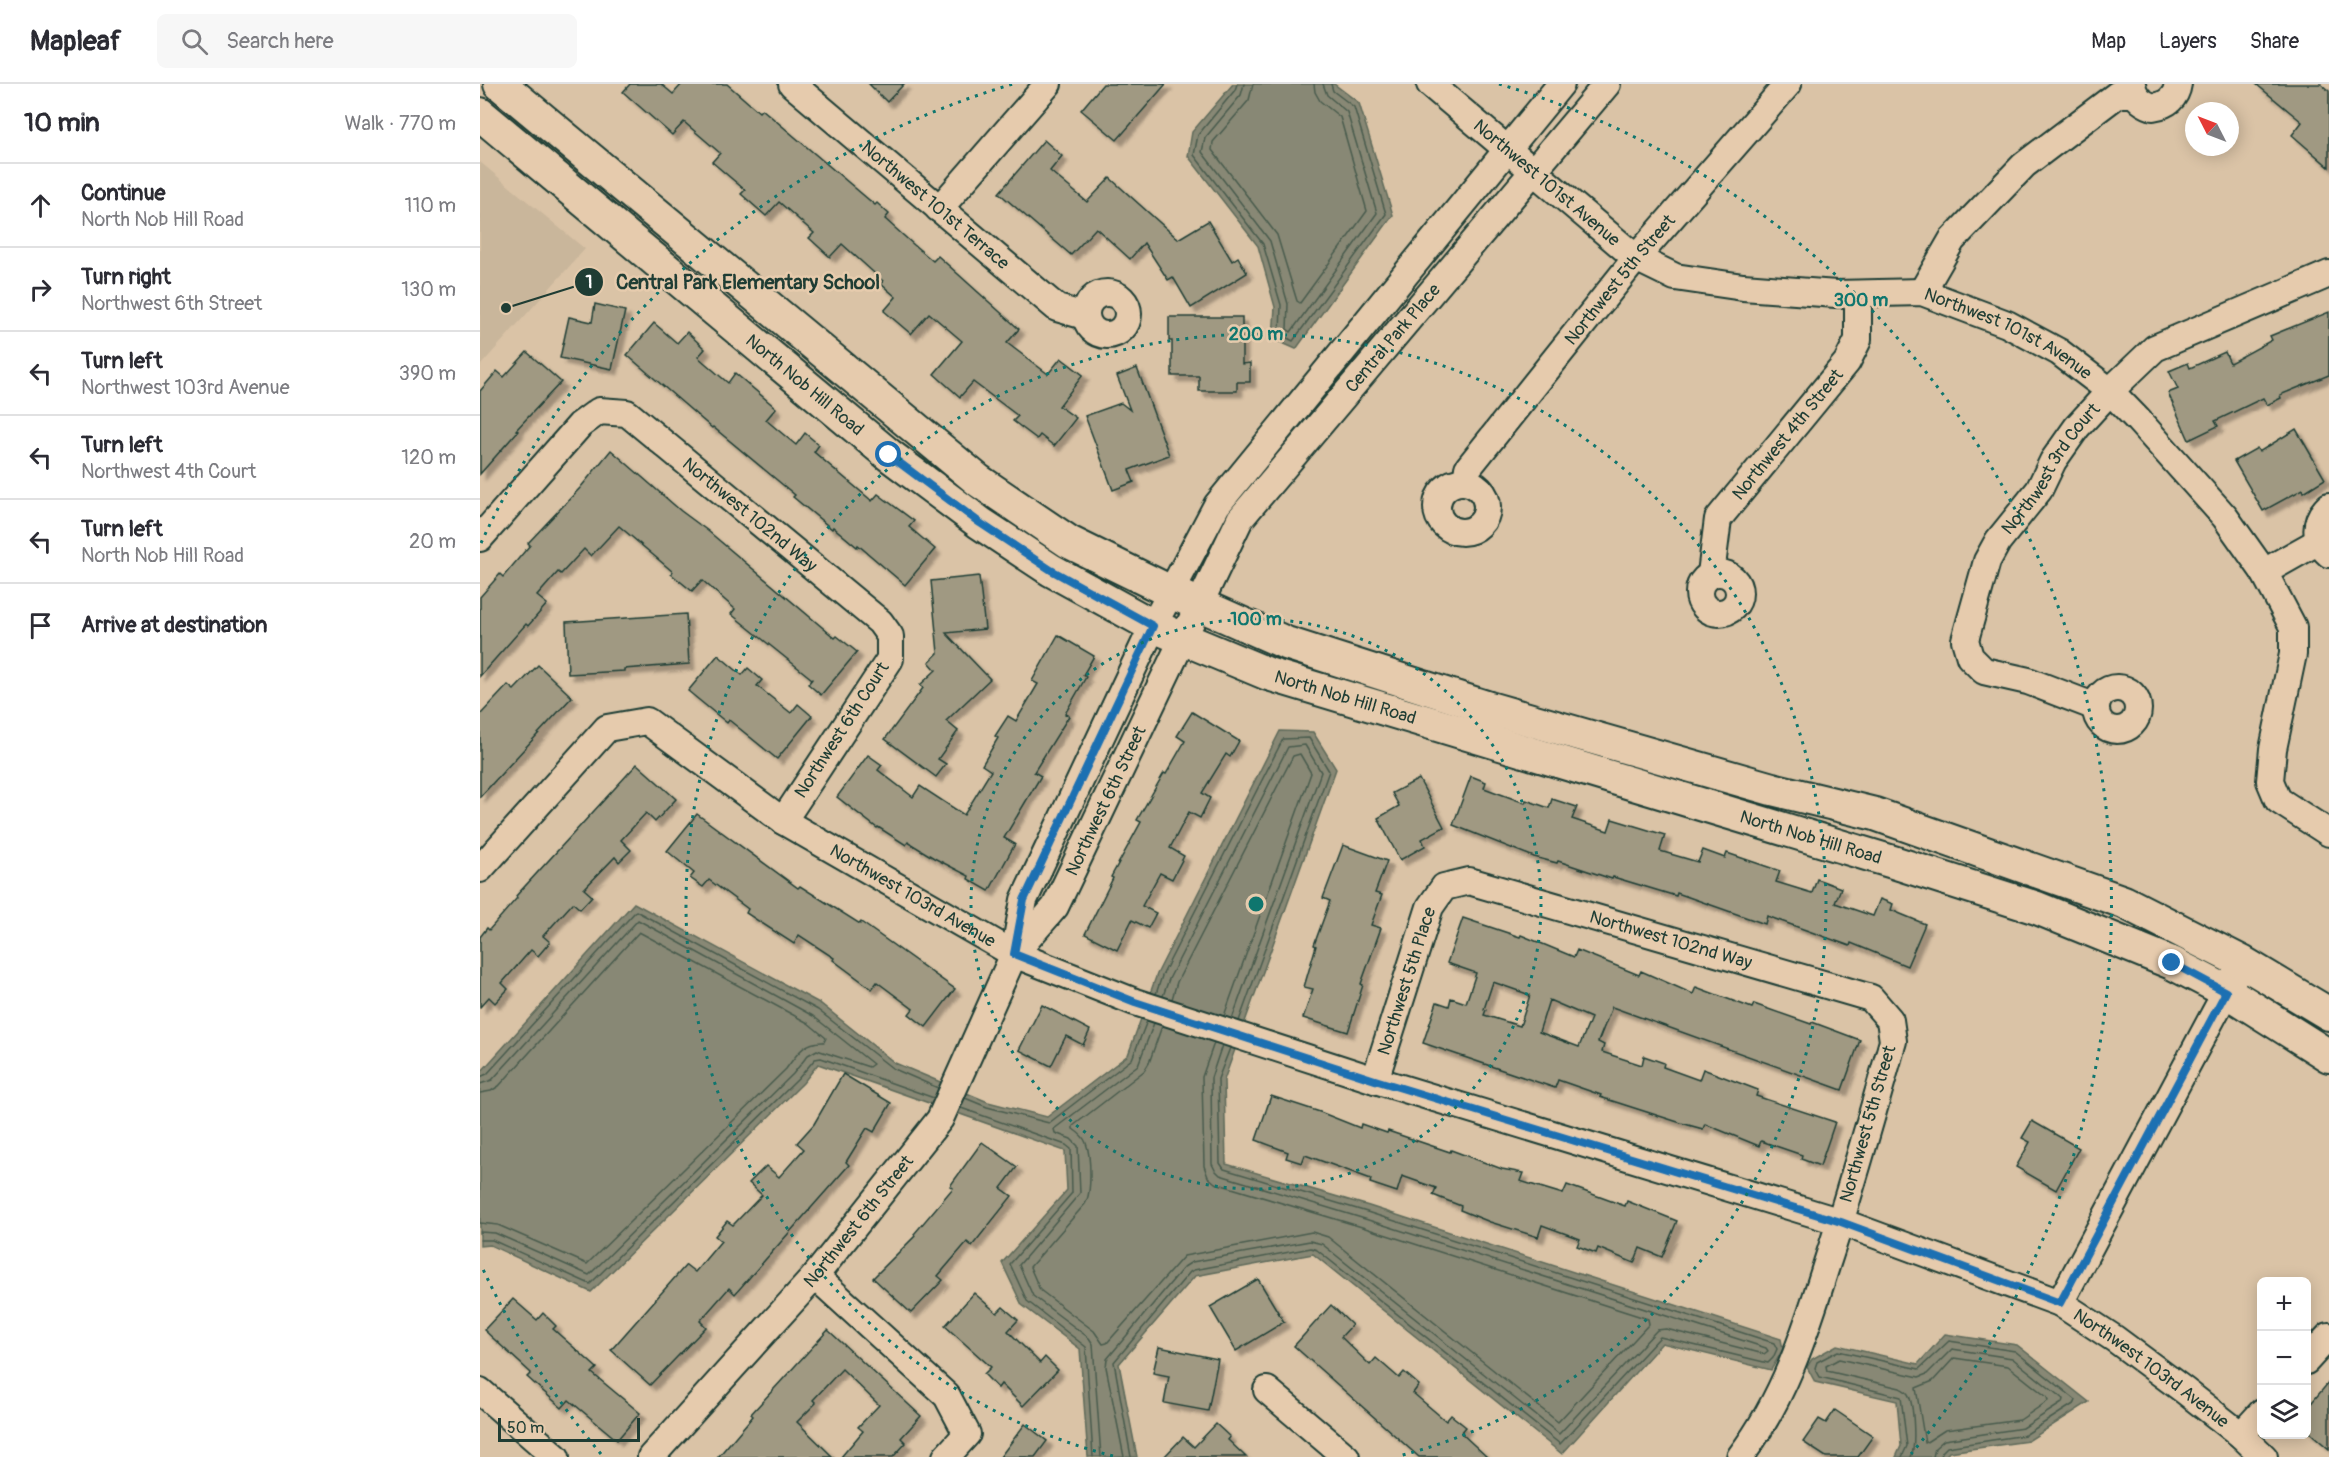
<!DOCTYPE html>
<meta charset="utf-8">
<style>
:root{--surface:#fff;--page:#f7f7f7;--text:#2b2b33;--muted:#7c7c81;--line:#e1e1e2}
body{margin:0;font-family:Pangolin,sans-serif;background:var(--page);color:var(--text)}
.controls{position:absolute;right:18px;bottom:18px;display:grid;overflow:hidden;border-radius:9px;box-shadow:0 3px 15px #0003}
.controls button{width:54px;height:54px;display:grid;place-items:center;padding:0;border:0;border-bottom:2px solid var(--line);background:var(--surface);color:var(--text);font:30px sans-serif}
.compass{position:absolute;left:1705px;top:18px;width:54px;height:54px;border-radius:50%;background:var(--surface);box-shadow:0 3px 15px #0003;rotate:312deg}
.scale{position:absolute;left:18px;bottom:15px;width:142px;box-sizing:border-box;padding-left:6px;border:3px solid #1f3d34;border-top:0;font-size:16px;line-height:21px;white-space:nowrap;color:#1f3d34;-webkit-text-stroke:4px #e6cbad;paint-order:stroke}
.stop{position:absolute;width:18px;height:18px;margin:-14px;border:4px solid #1f6fb2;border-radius:50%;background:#fff}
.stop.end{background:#1f6fb2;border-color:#fff;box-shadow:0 2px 6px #0008}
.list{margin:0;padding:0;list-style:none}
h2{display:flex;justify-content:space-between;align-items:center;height:78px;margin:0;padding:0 24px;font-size:26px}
h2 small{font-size:20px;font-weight:400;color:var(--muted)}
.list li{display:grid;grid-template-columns:39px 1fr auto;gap:18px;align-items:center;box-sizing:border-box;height:84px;padding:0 24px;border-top:2px solid var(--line)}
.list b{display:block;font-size:22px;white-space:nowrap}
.list p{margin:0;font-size:20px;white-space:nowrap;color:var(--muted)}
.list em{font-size:20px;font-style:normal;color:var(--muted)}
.icon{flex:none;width:33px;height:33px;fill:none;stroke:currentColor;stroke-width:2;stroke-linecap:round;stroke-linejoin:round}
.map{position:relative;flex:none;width:1849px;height:1373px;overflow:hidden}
header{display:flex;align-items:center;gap:36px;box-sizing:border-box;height:84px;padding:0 30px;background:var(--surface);border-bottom:2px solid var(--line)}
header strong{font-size:28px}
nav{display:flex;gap:33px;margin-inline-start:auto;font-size:21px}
.search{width:420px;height:54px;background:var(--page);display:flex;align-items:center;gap:15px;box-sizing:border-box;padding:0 21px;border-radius:9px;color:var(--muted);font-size:22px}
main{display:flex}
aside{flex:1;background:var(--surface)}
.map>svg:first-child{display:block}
</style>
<header>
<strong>Mapleaf</strong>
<div class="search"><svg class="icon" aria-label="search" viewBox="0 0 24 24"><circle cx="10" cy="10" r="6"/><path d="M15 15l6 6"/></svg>Search here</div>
<nav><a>Map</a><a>Layers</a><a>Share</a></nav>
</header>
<main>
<aside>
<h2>10 min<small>Walk · 770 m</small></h2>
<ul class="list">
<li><svg class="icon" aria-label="ahead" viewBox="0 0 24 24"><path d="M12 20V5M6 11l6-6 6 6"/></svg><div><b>Continue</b><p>North Nob Hill Road</p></div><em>110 m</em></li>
<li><svg class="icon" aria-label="right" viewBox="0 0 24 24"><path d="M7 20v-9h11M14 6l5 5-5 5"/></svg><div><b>Turn right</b><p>Northwest 6th Street</p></div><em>130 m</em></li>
<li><svg class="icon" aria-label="left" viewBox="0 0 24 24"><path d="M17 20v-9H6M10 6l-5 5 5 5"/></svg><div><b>Turn left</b><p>Northwest 103rd Avenue</p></div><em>390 m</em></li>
<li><svg class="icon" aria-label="left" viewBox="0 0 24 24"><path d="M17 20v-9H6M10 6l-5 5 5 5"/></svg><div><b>Turn left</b><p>Northwest 4th Court</p></div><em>120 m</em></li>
<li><svg class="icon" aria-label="left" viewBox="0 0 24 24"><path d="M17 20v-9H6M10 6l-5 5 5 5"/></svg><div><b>Turn left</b><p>North Nob Hill Road</p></div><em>20 m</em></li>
<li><svg class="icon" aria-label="arrive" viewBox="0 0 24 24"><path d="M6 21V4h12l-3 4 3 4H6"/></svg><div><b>Arrive at destination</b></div></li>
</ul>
</aside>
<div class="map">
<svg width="1849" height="1373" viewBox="0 0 1849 1373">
<defs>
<filter id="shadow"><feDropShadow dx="5.5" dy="5.5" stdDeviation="1.5" flood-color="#0004"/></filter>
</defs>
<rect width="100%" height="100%" fill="#dac3a6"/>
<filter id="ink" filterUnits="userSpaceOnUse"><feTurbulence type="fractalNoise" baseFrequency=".0167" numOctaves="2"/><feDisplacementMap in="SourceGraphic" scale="12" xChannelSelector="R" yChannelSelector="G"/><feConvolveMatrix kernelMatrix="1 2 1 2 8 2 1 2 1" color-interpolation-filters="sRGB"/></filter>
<g filter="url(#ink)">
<polygon fill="#c9b69b" points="0,78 105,165 0,282"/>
<g fill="#888874" stroke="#5e6a5a" stroke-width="1.5">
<polygon points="753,0 854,0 879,19 913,131 816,265 793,255 795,223 778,162 708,72 712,48"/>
<polygon points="800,647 833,648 856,685 744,996 746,1080 889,1122 1301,1255 1303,1265 1291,1286 1182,1259 1082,1370 833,1170 715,1192 639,1280 657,1373 608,1373 600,1265 542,1221 522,1179 587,1106 585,1067 338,980 323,999 111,1208 10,1161 0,1162 0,989 154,819 341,920 415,979 508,1018 567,1033 648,971 677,890"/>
<polygon points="1465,1250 1537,1261 1609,1318 1548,1357 1469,1368 1465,1373 1416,1373 1421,1362 1417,1317 1335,1298 1327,1283 1332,1275 1357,1261 1438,1280"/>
</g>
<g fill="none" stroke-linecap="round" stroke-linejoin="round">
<g stroke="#495b4e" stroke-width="1.5">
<polyline points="757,0 755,6 718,51 714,71 783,160 801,221 800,250 813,257 906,130 874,23 853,7 851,0"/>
<polyline points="764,0 761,11 725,54 722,68 790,157 808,220 807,245 811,248 897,129 867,28 847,11 843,0"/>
<polyline points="773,0 769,16 733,58 732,66 797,151 817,217 820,219 887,127 860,33 840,17 835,8 834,0"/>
<polyline points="676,910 682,892 803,655 829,654 849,687 759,937"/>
<polyline points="683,912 689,895 808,663 825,661 841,688 752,935"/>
<polyline points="692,915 697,898 813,672 820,670 831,689 744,932"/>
<path d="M682,942L669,979L664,987L593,1042V1045C599,1049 604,1053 606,1059C611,1072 612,1109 605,1120L550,1183L560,1206L614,1247L623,1260L627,1259L704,1172L832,1148L848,1153L1078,1338L1169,1240L1168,1235L882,1143L735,1099L728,1093L724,1082L722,993L734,959"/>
<polyline points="0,993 7,990 156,827 338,926 412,984 458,1004"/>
<polyline points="0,1000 12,996 158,836 333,932 393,980 389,983 337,966 328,971 313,990 109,1191 15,1149 0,1148"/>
<path d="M0,1009L11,1007L19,1002L159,848L328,939L346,954L344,958C324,957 317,970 306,985L107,1180L18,1141L0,1139"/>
<polyline points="485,1014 507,1023 569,1039 652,975 667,937"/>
<polyline points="481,1024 586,1061 591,1065 592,1109 530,1180 547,1217 606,1263 613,1373"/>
<polyline points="0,1156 12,1156 110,1200 318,995 335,975 341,974 454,1014"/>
<polygon points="1474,1274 1528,1282 1567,1313 1568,1317 1540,1336 1465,1346 1445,1359 1436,1304 1453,1297"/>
<polyline points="621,1373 613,1260 609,1254 553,1212 539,1181 600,1109 598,1062 591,1055 575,1049 574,1045 658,981 674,939"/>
<polyline points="644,1373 626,1283 627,1275 704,1183 712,1178 830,1157 842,1160 1079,1350 1177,1246 1186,1245 1284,1270 1288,1267 1286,1264 885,1135 740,1091 735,1086 732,1080 731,994 742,961"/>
<polyline points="651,1373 634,1278 710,1188 714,1186 831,1164 837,1166 1080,1360 1180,1253 1288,1279 1293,1274 1297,1265 1294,1259 887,1128 744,1085 740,1079 738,995 750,964"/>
<polyline points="1422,1373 1427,1362 1421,1313 1340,1293 1335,1284 1337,1278 1358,1267 1439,1285 1469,1257 1535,1267 1596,1316 1595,1319 1545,1351 1467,1363 1462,1368 1461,1373"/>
<path d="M1431,1373C1436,1363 1434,1319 1428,1310C1425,1306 1423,1306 1420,1304L1347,1287L1346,1282L1359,1275L1439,1293L1447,1290L1472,1265L1532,1274L1583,1315L1582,1319L1543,1344L1464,1356L1455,1364L1453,1373"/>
</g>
</g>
<g fill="#a09982" stroke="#1f3d34" stroke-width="1.5" fill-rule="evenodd" filter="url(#shadow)">
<polygon points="150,0 181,0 193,10 202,0 247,0 279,28 282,25 395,121 397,119 409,130 405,135 434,161 453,177 458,172 539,245 527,259 568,290 581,274 603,291 579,322 596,334 574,362 560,351 557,355 533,337 538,332 493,298 480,313 454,290 482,257 449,229 431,250 404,227 416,213 401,200 403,197 362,160 350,173 329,154 334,149 299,118 286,132 261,110 265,106 232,78 240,69 204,38 192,51 143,8"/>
<polygon points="389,0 424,0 407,18"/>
<polygon points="623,0 686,0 637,56 601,26"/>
<polygon points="1776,0 1841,0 1849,7 1849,83 1812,51 1822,38"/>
<polygon points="564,56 582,72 570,87 607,118 630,94 698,155 728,137 752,177 758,173 767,189 711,224 693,193 688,196 664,159 650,175 616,144 591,171 519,109"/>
<polygon points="115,220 145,227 132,285 80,274 89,233 112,238"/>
<polygon points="1849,228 1849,291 1800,311 1801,314 1787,321 1783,314 1735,337 1738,342 1709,356 1688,309 1698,305 1689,287 1708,279 1710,284 1745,268 1750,279 1792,256 1790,252"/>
<polygon points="689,233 762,233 762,280 770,279 770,298 757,298 757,307 719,307 719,292 692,292 692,257 689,257"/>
<polygon points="174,239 197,259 207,248 225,265 218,273 248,299 255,289 296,324 286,336 316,361 325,349 339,361 334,368 392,417 398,410 434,437 429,443 455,465 425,501 378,461 377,463 353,443 352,445 313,413 315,411 233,343 232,344 147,271"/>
<polygon points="47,268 81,298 36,346 38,347 0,390 0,307 17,287 24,293"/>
<polygon points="657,284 689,371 649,386 654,398 633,406 605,332 641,319 650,326 637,292"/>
<polygon points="1816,345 1845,395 1824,408 1823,405 1783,427 1754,377 1777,364 1779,368"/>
<polygon points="131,366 201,427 228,447 355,554 357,552 377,568 341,611 328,600 332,595 251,530 255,525 222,496 212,507 191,490 193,488 139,442 111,472 104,465 81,490 78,488 57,512 67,520 48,542 46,540 0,592 0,513 20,490 23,493 50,461 48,459 100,404"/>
<polygon points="499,492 505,545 466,549 510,595 466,637 478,647 458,675 466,680 456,693 405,655 443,604 440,601 456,586 449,578 458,569 451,497"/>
<polygon points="206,530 209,580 144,585 144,587 88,590 86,538"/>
<polygon points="578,551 614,572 603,591 606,593 585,630 589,632 554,688 561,692 524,754 535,760 509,807 488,795 489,792 454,774 428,758 426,761 398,743 397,744 357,713 388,671 402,681 398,686 433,713 440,702 484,731 511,687 502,681 518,654 515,652 528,632 536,637 558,600 552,597"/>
<polygon points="238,571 262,591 268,584 282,596 277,602 311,629 318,620 332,632 297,675 249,636 247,639 208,607"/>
<polygon points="58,581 92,613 0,713 0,631 28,601 34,606"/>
<polygon points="712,628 759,657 750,673 746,670 722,709 730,714 720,734 709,728 690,764 704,772 692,795 680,789 662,822 676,829 668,844 652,836 637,866 605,850 633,794 631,793 661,738 657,736 684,689 686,690 705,657 697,652"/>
<polygon points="157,680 196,715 175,738 166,729 141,756 151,766 139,778 135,773 104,805 112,812 100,825 93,819 63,852 70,858 58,872 51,866 22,899 28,905 15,919 9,913 0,923 0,853 7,844 9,846 37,814 36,812"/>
<polygon points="991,692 1006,698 1004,704 1045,719 1046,716 1069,724 1072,715 1097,723 1092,735 1128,747 1132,735 1185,751 1180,767 1218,778 1223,766 1245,774 1247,769 1300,787 1296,798 1332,809 1337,795 1361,804 1355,819 1393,832 1400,815 1413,820 1411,826 1445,840 1427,882 1371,859 1370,862 1287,832 1285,840 1197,809 1196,812 1133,793 1132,795 1078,777 1077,779 1054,773 973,741"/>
<polygon points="939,695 964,743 942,755 945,762 920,776 898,734 919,722 912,709"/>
<polygon points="217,730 318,804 320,802 380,840 381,838 475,905 446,943 429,930 433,925 397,898 392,905 353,876 354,874 319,851 314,860 266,829 268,825 229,796 223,803 210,794 214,789 187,767"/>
<polygon points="863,761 907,777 895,809 902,811 891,841 901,844 881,900 883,901 868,948 823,934 833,905 824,903 836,862 834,861 850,817 843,814"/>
<path d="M983,834L1040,853L1041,851L1094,873L1097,866L1159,891L1161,887L1213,910L1216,903L1272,924L1274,920L1331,940L1332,938L1380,956L1362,1006L1132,923L1118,958L1124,961L1122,968L1162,981L1164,972L1184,979L1183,983L1219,996L1223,985L1278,1006L1276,1012L1355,1038L1340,1082L1321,1075L1322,1071L1281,1057L1279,1062L1225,1040L1223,1045L1201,1039L1120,1013L1121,1011L1078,996L1075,1004L943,959L957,918L969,922L971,914L986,919L996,889L967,879ZM1013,898L1050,911L1040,942L1004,931L1006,926L1004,925ZM1069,916L1111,934L1099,963L1059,948Z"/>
<polygon points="562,921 610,946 603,961 586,952 571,982 539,966"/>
<polygon points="363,990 411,1019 394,1048 387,1044 366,1078 369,1081 255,1210 249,1204 220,1237 226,1243 170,1301 131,1266 206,1181 215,1188 241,1157 235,1152 247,1137 253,1141 282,1111 269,1099 286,1082 299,1093 324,1065 317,1059 334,1040"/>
<polygon points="791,1012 840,1028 880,1044 881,1040 907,1049 908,1047 970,1068 971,1066 1022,1085 1043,1089 1040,1097 1083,1110 1087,1101 1145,1122 1147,1117 1197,1137 1182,1173 1160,1164 1154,1179 1118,1164 1116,1169 1097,1162 1100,1155 1062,1141 1058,1153 1010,1138 980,1126 981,1122 953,1111 956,1104 922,1092 917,1108 890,1099 891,1095 825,1071 822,1079 806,1074 808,1068 776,1056"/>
<polygon points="1552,1037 1599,1064 1576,1106 1536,1083 1550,1058 1542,1054"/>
<polygon points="502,1058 537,1083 521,1104 532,1112 492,1162 487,1158 458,1192 463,1196 431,1229 393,1194 435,1152 434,1150 473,1104 470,1102"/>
<polygon points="778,1195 804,1238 756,1267 730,1223"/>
<polygon points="494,1209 517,1229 523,1223 538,1236 528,1247 560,1279 565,1273 578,1286 543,1322 521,1300 518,1304 504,1290 511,1283 465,1242"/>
<polygon points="33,1215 57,1236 63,1229 76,1242 73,1245 117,1284 112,1289 160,1329 137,1356 89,1316 82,1324 47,1293 51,1289 4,1246"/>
<polygon points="851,1221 872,1241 861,1253 890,1281 896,1274 919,1294 924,1288 939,1301 933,1309 966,1337 971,1331 986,1343 981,1349 1007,1373 939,1373 814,1262"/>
<polygon points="348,1246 441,1332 421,1354 426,1359 413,1373 361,1373 383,1347 378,1343 399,1321 362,1285 333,1316 336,1319 317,1338 353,1373 238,1373 273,1332 271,1330"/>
<polygon points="679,1263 738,1275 728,1327 684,1319 689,1292 673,1289"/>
<polygon points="1849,1298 1849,1365 1827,1346 1827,1324"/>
<polygon points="1355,1326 1393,1352 1378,1373 1346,1373 1323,1358 1339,1335 1346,1339"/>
<polygon points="545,1340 567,1357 555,1373 520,1373"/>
<polygon points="736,1340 750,1353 748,1356 766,1373 684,1373 703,1353 714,1363"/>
</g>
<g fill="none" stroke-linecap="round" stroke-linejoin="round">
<defs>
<g id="minor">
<path id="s1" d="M312,0L577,224L605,232"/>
<path id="s2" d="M950,0L1156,174L1195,193L1263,203L1356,210L1442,208L1527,240L1579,268L1630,307L1658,336L1745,433L1784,488L1813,543V570L1793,665L1790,697L1798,716L1849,749"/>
<path d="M1652,0C1654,13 1661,19 1673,23C1687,21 1696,14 1698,0"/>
<polyline points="459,125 568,0"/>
<polyline points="1442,208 1472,156 1544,81 1638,10 1654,10"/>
<circle cx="627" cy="230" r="21"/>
<path id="s3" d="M986,398L988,384L1156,174L1308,0"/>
<circle cx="982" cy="423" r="25"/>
<path d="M1849,422C1834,436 1833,456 1849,470"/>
<path id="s4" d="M0,454L100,341L119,327L147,329L400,538L410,552V575L303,737"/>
<polyline points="1784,488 1839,457"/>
<circle cx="1239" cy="509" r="20"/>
<path id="s5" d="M1231,490L1238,435L1367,278L1378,256V210"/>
<circle cx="1637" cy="625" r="21"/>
<path id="s6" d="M1616,623L1548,597L1504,587L1490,573L1485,556L1507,477L1518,457L1559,406L1573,377L1597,343L1630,307L1675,264L1849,190"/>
<path id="s7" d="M0,785L127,644L167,637L303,737L534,870L655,918L895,996L1361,1138L1580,1219L1635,1255L1705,1307L1761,1351L1784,1373"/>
<path id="s8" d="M534,870L575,823L760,435L1127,0"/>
<path id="s9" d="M895,996L950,823L964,803L989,797L1391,914L1410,936L1413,957C1392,1031 1371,1106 1347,1179C1326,1247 1304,1315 1260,1373"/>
<polyline points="335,1192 467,1312 487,1350 466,1373"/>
<polyline points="1580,1219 1755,891"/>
<polyline points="1826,1277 1849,1252"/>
<polyline points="787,1306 866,1373"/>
<polyline points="0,1307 76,1373"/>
<polyline points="1761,1351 1782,1328"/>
<path id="s10" d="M171,1373L335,1192L460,1035L534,870L544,816L673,542L737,421L1081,0"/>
</g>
<g id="major">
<polyline points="20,0 499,397 589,458 691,508 806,559 1009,624 1292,705 1395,730 1644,818 1762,878 1849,930"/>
<path id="s11" d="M0,30L409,371L500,439L571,486L673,542L788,590L1413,778L1557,824L1692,879L1746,907L1849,972"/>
</g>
</defs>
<use href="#minor" stroke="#1f3d34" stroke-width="30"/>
<use href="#major" stroke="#1f3d34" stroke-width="36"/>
<use href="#minor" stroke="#e6cbad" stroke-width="26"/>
<use href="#major" stroke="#e6cbad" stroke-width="32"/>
</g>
</g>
<g fill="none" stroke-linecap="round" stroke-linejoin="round" filter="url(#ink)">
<polyline stroke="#1f6fb2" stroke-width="8" points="409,371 500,439 571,486 673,542 544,816 534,870 655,918 895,996 1361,1138 1580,1219 1746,908 1692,879"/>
</g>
<g fill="none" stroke="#0f766e" stroke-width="3" stroke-dasharray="3 6">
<circle cx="776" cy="820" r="285"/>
<path d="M633 1372A570 570 0 1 1 919 1372"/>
<path d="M121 1370A855 855 0 0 1 1 1181M1 459A855 855 0 0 1 533 0M1019 0A855 855 0 0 1 1431 1370"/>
</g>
<g text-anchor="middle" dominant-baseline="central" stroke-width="5" stroke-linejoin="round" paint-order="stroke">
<g font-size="18" fill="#1f3d34" stroke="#e6cbad">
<text stroke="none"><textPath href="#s2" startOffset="153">Northwest 101st Avenue</textPath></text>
<text stroke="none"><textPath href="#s1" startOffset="188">Northwest 101st Terrace</textPath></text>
<text stroke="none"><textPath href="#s3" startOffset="256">Northwest 5th Street</textPath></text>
<text stroke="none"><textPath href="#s2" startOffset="657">Northwest 101st Avenue</textPath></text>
<text stroke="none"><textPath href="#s8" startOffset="729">Central Park Place</textPath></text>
<text stroke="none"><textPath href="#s11" startOffset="423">North Nob Hill Road</textPath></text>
<text stroke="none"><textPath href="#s5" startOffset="165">Northwest 4th Street</textPath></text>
<text stroke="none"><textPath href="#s6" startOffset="350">Northwest 3rd Court</textPath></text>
<text stroke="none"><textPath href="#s4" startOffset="362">Northwest 102nd Way</textPath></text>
<text stroke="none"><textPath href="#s11" startOffset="1053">North Nob Hill Road</textPath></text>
<text transform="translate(362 646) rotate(-57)">Northwest 6th Court</text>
<text stroke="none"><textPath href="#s8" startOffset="180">Northwest 6th Street</textPath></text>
<text stroke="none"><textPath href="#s11" startOffset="1539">North Nob Hill Road</textPath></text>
<text stroke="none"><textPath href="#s7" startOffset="549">Northwest 103rd Avenue</textPath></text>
<text stroke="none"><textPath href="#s9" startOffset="442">Northwest 102nd Way</textPath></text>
<text stroke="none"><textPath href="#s9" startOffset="104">Northwest 5th Place</textPath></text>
<text transform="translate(1388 1040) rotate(-74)">Northwest 5th Street</text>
<text stroke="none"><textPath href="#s10" startOffset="314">Northwest 6th Street</textPath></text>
<text stroke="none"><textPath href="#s7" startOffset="1881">Northwest 103rd Avenue</textPath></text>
</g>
</g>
<circle cx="776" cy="820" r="9" fill="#0f766e" stroke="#e6cbad" stroke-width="3"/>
<g font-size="18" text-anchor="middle" font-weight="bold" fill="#0f766e" stroke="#e6cbad" stroke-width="5" stroke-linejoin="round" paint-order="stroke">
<text x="1381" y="222">300 m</text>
<text x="776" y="256">200 m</text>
<text x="776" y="541">100 m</text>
</g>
<path fill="none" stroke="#1f3d34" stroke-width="2" d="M26 224L109 198"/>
<g fill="#1f3d34" stroke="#e6cbad" stroke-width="2">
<circle cx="26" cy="224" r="6"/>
<circle cx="109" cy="198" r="15"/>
</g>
<g font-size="18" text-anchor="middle" font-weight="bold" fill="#fff">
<text x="109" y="204">1</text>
</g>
<g font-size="20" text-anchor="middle" font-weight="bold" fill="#1f3d34" stroke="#e6cbad" stroke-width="5" stroke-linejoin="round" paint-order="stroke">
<text x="268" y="205">Central Park Elementary School</text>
</g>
</svg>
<div class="controls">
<button>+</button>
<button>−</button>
<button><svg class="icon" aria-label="layers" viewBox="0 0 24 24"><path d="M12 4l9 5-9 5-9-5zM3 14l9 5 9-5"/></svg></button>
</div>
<svg class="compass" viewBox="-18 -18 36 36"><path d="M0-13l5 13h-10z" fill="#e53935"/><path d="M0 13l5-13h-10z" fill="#7c7c81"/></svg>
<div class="scale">50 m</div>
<div class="stop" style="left:409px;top:371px"></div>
<div class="stop end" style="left:1692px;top:879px"></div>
</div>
</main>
